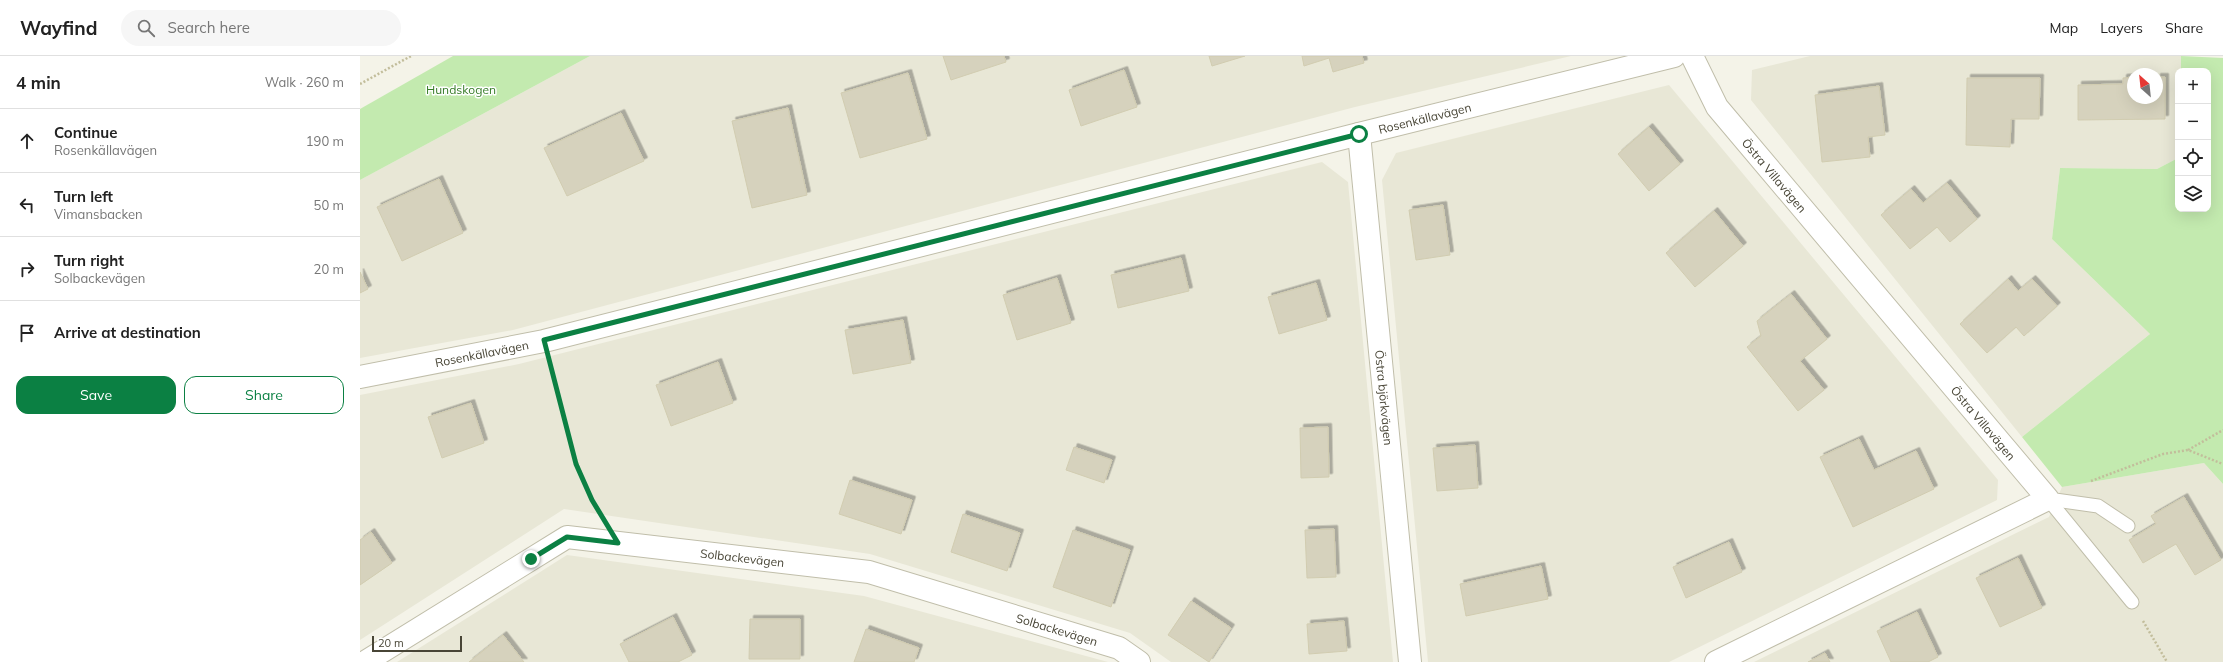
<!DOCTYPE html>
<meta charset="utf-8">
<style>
:root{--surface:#fff;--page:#f6f6f6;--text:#222;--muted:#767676;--line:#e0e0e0;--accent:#0b8043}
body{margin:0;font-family:Mulish,sans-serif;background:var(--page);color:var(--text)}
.controls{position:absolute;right:12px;top:12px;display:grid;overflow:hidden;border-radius:8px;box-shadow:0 4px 16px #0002}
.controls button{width:36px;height:36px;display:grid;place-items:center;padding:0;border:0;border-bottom:1px solid var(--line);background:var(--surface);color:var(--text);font:20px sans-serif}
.compass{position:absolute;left:1767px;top:12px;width:36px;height:36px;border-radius:50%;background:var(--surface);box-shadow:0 4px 16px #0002;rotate:333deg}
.scale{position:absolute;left:12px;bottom:10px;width:90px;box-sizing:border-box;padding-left:4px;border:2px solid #484536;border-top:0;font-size:11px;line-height:14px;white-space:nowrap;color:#484536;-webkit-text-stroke:3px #fff;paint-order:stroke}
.stop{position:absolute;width:12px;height:12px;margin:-9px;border:3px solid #0b8043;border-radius:50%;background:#fff}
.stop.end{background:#0b8043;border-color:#fff;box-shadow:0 1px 4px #0008}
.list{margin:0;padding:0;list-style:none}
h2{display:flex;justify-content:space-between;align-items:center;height:52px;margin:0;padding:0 16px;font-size:17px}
h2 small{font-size:13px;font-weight:400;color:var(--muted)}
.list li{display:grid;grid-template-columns:26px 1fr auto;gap:12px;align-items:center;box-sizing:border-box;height:64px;padding:0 16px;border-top:1px solid var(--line)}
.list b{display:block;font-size:15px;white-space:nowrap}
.list p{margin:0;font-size:13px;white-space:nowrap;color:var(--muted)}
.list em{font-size:13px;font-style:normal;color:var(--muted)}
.actions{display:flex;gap:8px;padding:12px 16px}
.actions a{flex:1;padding:9px 0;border:1px solid var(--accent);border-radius:12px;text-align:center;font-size:14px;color:var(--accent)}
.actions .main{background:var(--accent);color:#fff}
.icon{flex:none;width:22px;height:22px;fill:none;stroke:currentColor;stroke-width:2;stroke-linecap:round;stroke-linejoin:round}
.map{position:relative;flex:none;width:1863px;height:606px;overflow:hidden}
header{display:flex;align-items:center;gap:24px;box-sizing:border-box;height:56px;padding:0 20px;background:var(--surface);border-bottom:1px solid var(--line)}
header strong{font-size:19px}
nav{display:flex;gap:22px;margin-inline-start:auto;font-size:14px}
.search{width:280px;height:36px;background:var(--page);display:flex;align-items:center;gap:10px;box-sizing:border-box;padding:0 14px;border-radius:22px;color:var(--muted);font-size:15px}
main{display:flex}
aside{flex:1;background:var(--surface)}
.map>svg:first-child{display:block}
</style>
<header>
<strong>Wayfind</strong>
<div class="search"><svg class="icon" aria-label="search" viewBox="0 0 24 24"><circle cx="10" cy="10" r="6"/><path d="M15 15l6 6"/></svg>Search here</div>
<nav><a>Map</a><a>Layers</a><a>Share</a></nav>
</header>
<main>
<aside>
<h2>4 min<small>Walk · 260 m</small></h2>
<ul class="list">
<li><svg class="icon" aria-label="ahead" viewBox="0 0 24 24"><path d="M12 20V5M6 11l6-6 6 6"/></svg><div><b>Continue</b><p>Rosenkällavägen</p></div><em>190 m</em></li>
<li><svg class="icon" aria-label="left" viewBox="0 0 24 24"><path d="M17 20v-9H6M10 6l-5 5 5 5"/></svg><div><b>Turn left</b><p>Vimansbacken</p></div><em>50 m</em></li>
<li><svg class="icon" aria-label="right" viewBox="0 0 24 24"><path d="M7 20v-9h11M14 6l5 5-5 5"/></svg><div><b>Turn right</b><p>Solbackevägen</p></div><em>20 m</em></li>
<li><svg class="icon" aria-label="arrive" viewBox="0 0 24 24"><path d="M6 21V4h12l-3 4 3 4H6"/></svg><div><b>Arrive at destination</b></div></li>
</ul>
<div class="actions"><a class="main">Save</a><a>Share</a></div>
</aside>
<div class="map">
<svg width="1863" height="606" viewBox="0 0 1863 606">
<defs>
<filter id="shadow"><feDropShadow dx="3.5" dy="-3.5" stdDeviation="0" flood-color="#0004"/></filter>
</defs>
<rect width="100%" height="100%" fill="#f4f3e8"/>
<g fill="#e8e7d6" fill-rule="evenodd">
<polygon points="230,0 1211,0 995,51 153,274 0,302 0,124"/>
<path d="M1450,0H1821V15H1818V102L1797,113L1700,112L1692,183L1790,278L1662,381L1391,44L1392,14ZM1773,18H1797V42H1773Z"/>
<polygon points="1309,29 1638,424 1637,444 1309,606 1068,606 1022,124 1036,97"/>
<polygon points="962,106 988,126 1033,606 811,606 770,577 510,498 204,453 0,584 0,339 159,308"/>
<polygon points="1844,407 1863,428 1863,606 1394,606 1689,461 1702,431"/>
<polygon points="207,499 504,540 748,606 37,606"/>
</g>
<g fill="#c3eaaf">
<polygon points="93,0 230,0 0,124 0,53"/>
<polygon points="1821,0 1863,2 1863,428 1844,407 1702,431 1662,381 1790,278 1692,183 1700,112 1797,113 1818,102 1818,153 1848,153 1848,15 1821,15"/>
</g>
<g fill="#d6d2bd" stroke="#d1ccb0" filter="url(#shadow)">
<polygon points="583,0 644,0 646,6 591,24"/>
<polygon points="849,0 885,0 852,10"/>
<polygon points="942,0 1002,0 1004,7 973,16 969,2 944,10"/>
<polygon points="764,14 777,51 721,70 709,34"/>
<polygon points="548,17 567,83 500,102 481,37"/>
<polygon points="1773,21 1773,42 1797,42 1797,21 1805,21 1805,63 1718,64 1718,29 1763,28 1763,22"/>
<polygon points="1607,22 1680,22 1679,63 1651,63 1650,91 1606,89"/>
<polygon points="1519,30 1525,79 1508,81 1510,101 1462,106 1455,39"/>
<polygon points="428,52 447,139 392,152 372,65"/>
<polygon points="261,57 284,105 207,140 184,92"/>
<polygon points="1289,71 1320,108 1289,135 1258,98"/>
<polygon points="79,123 103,177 42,205 17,151"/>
<polygon points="1587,127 1617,163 1590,186 1577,171 1550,193 1521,159 1551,133 1563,147"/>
<polygon points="1083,149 1090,199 1056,204 1049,154"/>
<polygon points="1354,155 1383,190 1335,231 1306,197"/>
<polygon points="821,202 829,235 758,252 751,219"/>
<polygon points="0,216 8,233 0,237"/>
<polygon points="697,222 711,267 657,284 643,239"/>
<polygon points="1648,223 1658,235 1672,223 1697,250 1664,280 1656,271 1627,297 1600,268"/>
<polygon points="956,227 967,264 919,278 908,241"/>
<polygon points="1431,238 1467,283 1440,305 1464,334 1438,355 1387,291 1401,280 1397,265"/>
<polygon points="543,264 551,307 493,318 485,274"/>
<polygon points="358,306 373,347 311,370 296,329"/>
<polygon points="111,347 124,387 82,402 68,361"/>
<polygon points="968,371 969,421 941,422 940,372"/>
<polygon points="1499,383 1514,414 1556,395 1574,433 1493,471 1460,401"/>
<polygon points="1115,389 1118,432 1077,435 1073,392"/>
<polygon points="714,391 752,404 744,427 706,414"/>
<polygon points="490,424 552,444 541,478 479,458"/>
<polygon points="1824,441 1861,504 1835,519 1816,488 1783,507 1769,484 1796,468 1791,460"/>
<polygon points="603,458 660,477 647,515 591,496"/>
<polygon points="974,473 976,521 947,522 945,474"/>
<polygon points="713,474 770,494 751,551 693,531"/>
<polygon points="11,476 32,507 0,529 0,484"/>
<polygon points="1369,486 1382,516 1326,542 1313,511"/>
<polygon points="1658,502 1682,552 1640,571 1616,522"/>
<polygon points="1181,510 1188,543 1106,560 1100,528"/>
<polygon points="831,545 871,572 849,606 808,579"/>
<polygon points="1557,556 1578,601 1568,606 1531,606 1517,575"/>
<polygon points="313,561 332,599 318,606 269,606 260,588"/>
<polygon points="390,563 440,563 440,603 389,603"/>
<polygon points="984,565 987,595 949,598 947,568"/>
<polygon points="506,573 559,592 554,606 494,606"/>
<polygon points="143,579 164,606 109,606"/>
<polygon points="1465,597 1470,606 1448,606"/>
</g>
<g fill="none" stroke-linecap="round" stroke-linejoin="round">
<defs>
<g id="service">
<polyline points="1688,443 1772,546"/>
<polyline points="1688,443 1738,450 1768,470"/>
</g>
<g id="minor">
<path id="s1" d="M1332,0L1357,51L1688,443L1356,606"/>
<path id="s2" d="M999,78L1050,606"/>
<path id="s3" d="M0,321L184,285L999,78L1314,0"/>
<path id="s4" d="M5,606L207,481L509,516L759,592L779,606"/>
</g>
</defs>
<use href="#service" stroke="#c0beaa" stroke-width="15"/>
<use href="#minor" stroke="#c0beaa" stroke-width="24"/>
<g stroke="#c2bd9b" stroke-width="2.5" stroke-dasharray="2 2" stroke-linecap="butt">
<polyline points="0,28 51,0"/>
<path d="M191,310C204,360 213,413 241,458"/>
<polyline points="1828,394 1863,374"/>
<polyline points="1731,425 1803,398 1828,394 1863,408"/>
<polyline points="1783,565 1807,606"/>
</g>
<use href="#service" stroke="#fff" stroke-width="13"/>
<use href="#minor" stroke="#fff" stroke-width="22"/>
</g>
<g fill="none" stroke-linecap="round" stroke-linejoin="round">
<polyline stroke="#0b8043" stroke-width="5" points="171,503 207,481 258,487 232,444 216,408 184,284 999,78"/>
</g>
<g text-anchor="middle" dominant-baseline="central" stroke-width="3" stroke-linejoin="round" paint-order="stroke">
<g font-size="12" fill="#357c27" stroke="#fff">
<text x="101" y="33">Hundskogen</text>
</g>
<g font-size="12" fill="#484536" stroke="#fff">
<text stroke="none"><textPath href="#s3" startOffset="1096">Rosenkällavägen</textPath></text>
<text stroke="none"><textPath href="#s1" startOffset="146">Östra Villavägen</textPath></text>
<text stroke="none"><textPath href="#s3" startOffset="124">Rosenkällavägen</textPath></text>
<text stroke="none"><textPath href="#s2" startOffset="265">Östra björkvägen</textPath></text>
<text stroke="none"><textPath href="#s1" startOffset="470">Östra Villavägen</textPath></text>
<text stroke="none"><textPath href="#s4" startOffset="414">Solbackevägen</textPath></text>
<text stroke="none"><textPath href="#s4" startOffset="738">Solbackevägen</textPath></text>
</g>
</g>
</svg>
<div class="controls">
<button>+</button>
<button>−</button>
<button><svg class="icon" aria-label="locate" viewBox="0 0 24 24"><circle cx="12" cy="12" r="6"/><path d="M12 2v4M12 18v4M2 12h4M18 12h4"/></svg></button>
<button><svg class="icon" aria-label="layers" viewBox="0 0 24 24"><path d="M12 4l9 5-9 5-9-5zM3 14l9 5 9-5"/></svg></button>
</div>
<svg class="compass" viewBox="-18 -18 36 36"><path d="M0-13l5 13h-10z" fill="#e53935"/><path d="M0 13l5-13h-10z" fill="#767676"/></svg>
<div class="scale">20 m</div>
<div class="stop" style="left:999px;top:78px"></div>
<div class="stop end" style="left:171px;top:503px"></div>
</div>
</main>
